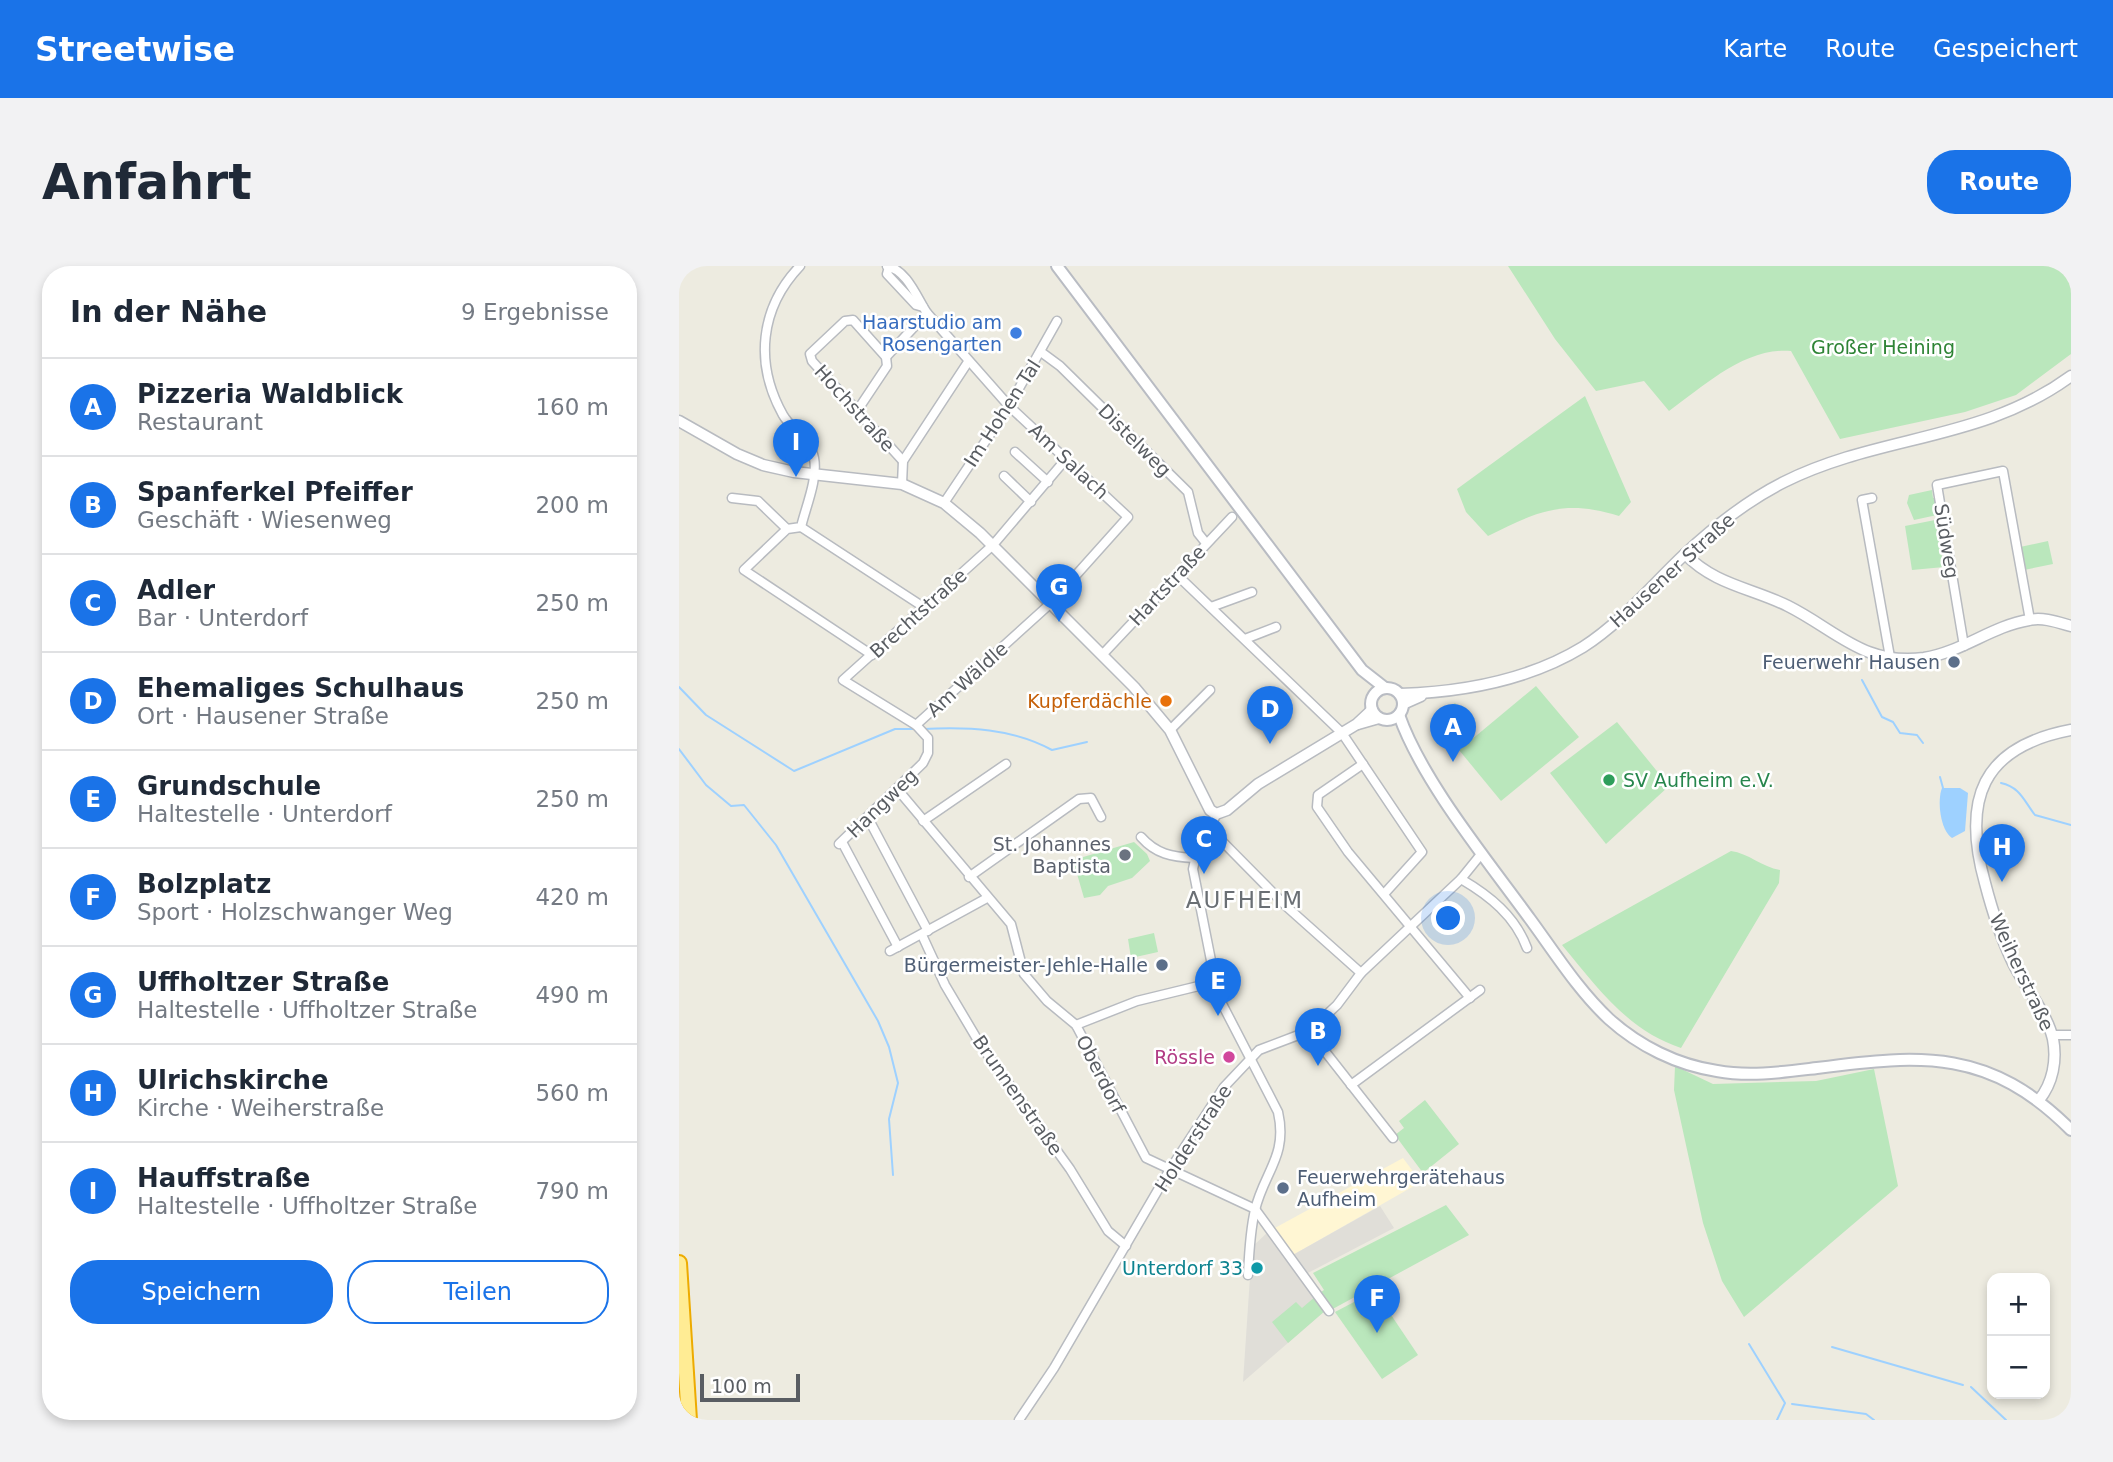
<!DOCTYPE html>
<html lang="de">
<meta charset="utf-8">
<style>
:root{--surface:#fff;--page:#f2f2f3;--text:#1f2937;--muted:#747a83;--line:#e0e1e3;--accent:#1a73e8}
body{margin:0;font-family:"DejaVu Sans",sans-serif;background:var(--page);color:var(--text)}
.controls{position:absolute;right:21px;bottom:21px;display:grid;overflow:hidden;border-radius:14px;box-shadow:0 4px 10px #0003}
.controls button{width:63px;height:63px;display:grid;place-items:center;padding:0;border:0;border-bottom:2px solid var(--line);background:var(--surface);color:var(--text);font:35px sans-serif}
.scale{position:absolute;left:21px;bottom:18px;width:100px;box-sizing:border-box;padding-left:7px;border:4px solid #595d62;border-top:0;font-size:19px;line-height:24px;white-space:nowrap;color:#595d62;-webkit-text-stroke:5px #fff;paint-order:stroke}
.you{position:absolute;left:770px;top:653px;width:24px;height:24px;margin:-18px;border:5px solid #fff;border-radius:50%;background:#1a73e8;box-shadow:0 0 0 10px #1a73e833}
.badge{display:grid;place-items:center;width:46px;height:46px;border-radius:50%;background:var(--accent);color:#fff;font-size:23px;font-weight:700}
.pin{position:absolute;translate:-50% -58px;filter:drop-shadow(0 2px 4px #0008)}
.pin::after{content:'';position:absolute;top:37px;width:24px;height:21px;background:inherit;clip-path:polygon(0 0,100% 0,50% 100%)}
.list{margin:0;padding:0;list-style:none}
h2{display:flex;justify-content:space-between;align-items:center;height:91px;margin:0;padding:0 28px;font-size:30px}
h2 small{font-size:23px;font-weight:400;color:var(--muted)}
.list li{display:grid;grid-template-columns:46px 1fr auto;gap:21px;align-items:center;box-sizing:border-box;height:98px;padding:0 28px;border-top:2px solid var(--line)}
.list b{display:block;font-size:26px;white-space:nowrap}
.list p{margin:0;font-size:23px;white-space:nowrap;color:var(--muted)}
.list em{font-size:23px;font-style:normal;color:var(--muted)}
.actions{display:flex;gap:14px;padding:21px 28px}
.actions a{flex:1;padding:16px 0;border:2px solid var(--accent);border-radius:28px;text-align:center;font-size:24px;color:var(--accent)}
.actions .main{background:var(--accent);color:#fff}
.map{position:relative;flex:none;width:1392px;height:1154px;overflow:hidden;border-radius:28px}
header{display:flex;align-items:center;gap:42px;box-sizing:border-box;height:98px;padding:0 35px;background:var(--accent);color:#fff}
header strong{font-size:33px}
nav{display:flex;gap:38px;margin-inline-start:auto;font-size:24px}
.intro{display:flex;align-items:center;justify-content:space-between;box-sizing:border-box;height:168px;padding:0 42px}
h1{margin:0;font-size:49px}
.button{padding:18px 32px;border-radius:28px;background:var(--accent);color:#fff;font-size:24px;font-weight:700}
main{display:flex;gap:42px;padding:0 42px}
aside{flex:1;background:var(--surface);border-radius:28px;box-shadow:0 4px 10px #0003}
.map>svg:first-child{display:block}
</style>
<header>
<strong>Streetwise</strong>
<nav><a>Karte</a><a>Route</a><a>Gespeichert</a></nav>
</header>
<div class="intro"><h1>Anfahrt</h1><a class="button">Route</a></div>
<main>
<aside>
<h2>In der Nähe<small>9 Ergebnisse</small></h2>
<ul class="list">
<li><span class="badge">A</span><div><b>Pizzeria Waldblick</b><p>Restaurant</p></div><em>160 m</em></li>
<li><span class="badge">B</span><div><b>Spanferkel Pfeiffer</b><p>Geschäft · Wiesenweg</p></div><em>200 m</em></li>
<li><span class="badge">C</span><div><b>Adler</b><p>Bar · Unterdorf</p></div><em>250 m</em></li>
<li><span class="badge">D</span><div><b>Ehemaliges Schulhaus</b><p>Ort · Hausener Straße</p></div><em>250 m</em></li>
<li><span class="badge">E</span><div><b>Grundschule</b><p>Haltestelle · Unterdorf</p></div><em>250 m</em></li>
<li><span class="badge">F</span><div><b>Bolzplatz</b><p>Sport · Holzschwanger Weg</p></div><em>420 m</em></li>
<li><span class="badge">G</span><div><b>Uffholtzer Straße</b><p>Haltestelle · Uffholtzer Straße</p></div><em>490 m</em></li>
<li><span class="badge">H</span><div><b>Ulrichskirche</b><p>Kirche · Weiherstraße</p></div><em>560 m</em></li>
<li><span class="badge">I</span><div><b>Hauffstraße</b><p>Haltestelle · Uffholtzer Straße</p></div><em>790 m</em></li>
</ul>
<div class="actions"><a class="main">Speichern</a><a>Teilen</a></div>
</aside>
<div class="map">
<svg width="1392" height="1154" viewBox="0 0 1392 1154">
<rect width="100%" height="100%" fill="#edebe0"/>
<polygon fill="#fff6d3" points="724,892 742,916 612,990 594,963"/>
<g fill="#e0ded8">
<polygon points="701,940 715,962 625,1009 612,990"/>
<polygon points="590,965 647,1044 564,1116 573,981"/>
</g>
<g fill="#bae7bc">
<path d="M829,0H1392V88L1337,129L1286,146L1161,173L1112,85C1066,81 1025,120 990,145L965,115L917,125L876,73Z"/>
<path d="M906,130L952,236L940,250C885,233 859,245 809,270L787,246L778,223Z"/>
<polygon points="1253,224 1254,232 1257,232 1258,249 1235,254 1228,237 1230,229"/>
<polygon points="1256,254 1265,301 1233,304 1226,260"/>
<polygon points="1369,275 1374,298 1345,304 1341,281"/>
<polygon points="857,420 900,471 822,535 780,484"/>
<polygon points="776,437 795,459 770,481 751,459"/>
<polygon points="938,456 990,520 927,578 871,507"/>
<polygon points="455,576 468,588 471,595 453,612 429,620 421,629 405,632 394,594"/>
<path d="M1052,585C1069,587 1083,601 1101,604L1100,617L1002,782C948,764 918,721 883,679Z"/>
<polygon points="475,667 479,686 452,692 449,673"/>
<polygon points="996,800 1034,818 1137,815 1195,803 1219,920 1065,1051 1043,1015 1024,957 995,824"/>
<polygon points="746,834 780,878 744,907 716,869 725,862 720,855"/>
<polygon points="767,939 790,969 650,1045 638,1029 645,1024 634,1007"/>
<polygon points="696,1025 739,1089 703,1113 656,1046"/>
<polygon points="637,1030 647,1044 609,1077 593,1056 617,1036 623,1042"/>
</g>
<path fill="#9ed1ff" d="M1263,522H1281L1289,527L1286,565L1273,572C1261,564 1258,534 1263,522Z"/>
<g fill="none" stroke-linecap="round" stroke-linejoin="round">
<g stroke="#9ed1ff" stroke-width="2">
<polyline points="1183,414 1203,451 1214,456 1221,467 1238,469 1244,477"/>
<polyline points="0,421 27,449 115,505 216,463 235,463"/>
<path d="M244,463C290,461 332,462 373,484L408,476"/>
<polyline points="0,483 27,519 52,540 65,539 97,579 199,755 210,781 219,817 210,853 214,909"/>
<polyline points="1261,511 1264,522"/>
<path d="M1322,517C1341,521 1345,535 1356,549L1392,559"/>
<polyline points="1070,1078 1106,1137 1098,1154"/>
<polyline points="1153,1081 1284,1119"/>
<polyline points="1292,1121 1327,1154"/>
<polyline points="1113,1138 1187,1148 1195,1154"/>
</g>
<defs>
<g id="minor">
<path d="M121,0C81,42 75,97 104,149C112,163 132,175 135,192C139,213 127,240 122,261L108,263L65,304L193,389"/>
<path d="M208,0C228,4 238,32 248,47L330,140L449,251L372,337L237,459L164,414L314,279L387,193"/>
<polyline points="210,1 208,8 237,39 244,41"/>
<polyline points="362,86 381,100 509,226 519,267 527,277"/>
<polyline points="207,91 248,47"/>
<polyline points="178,145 208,100 207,91 174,54 166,55 131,88 133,95 224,195"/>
<polyline points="336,186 369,216"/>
<polyline points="325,210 352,236"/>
<polyline points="223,218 224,195 289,96"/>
<polyline points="53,232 79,235 108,263"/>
<polyline points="1193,232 1183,234 1211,391"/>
<polyline points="265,237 330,140 378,55"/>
<polyline points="122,261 246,342"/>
<polyline points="498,309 663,467 743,586 705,628"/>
<polyline points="532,341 573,326"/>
<polyline points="566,373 597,361"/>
<polyline points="1285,380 1258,219 1324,205 1351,354"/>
<polyline points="424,388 553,251"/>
<polyline points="491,464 531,424"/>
<polyline points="684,498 639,529 638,541 669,586 791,732"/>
<polyline points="219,524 332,658 345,708 368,735 397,759 467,892 576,943 650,1045"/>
<path d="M537,548C531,567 517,583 514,603L539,730L599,846C609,890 585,906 576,944C571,965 570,988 569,1009"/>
<polyline points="189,552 249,665"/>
<polyline points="244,555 327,498"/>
<polyline points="532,564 608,641 682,707"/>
<path d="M462,571C477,588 493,591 515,592"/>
<polyline points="163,576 219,681"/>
<polyline points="160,578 244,497 249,487 249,472 237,459"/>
<polyline points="290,611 400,533 412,532 422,551"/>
<path d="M782,613C811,630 836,650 848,682"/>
<polyline points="243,669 266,719 301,778 391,903 429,965 447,980"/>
<polyline points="211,685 308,632"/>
<polyline points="397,759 458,735 536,716"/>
<polyline points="630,765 714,872"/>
<polyline points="1373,769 1392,769"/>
<polyline points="672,819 801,724"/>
<polyline points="340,1154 375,1102 490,905 545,821 580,784 630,765 658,739 682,707 782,613 803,587"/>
</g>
<g id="tertiary">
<polyline points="0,155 58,188 84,199 115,206 223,218 265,237 301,267 455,421 491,464 531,544 537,548 548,544 579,518 678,458 693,444"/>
<path d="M1006,288C1036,319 1073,322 1109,340C1157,364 1185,400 1245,392C1283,386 1313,360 1350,354C1364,351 1378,356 1392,360"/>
<path d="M721,428C783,426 850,414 904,381C943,356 973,319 1006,288C1036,260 1069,234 1105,216C1201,168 1302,176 1392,110"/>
<polyline points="724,438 742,430"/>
<polyline points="679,458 700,452"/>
<path d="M1360,834C1374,817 1378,794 1374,773C1368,747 1346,721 1334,697C1322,672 1313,644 1306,617C1283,534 1302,481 1392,464"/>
</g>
<g id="secondary">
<polyline points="378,0 683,404 706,422"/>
<circle cx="708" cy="438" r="16"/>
<path d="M720,449C743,515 809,595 851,653C876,687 899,724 930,753C960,780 998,799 1038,805C1071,811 1105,806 1138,802C1244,788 1311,783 1392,864"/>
</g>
<polyline id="trunk" points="0,997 10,1154"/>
</defs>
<use href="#minor" stroke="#b8bbc0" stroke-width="11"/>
<use href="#tertiary" stroke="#b8bbc0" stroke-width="13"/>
<use href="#secondary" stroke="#b9bcc3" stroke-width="14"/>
<use href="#trunk" stroke="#edab00" stroke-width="18"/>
<use href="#minor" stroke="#fff" stroke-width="8"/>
<use href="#tertiary" stroke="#fff" stroke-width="10"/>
<use href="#secondary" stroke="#fff" stroke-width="10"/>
<use href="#trunk" stroke="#ffec94" stroke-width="14"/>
</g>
<circle fill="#3f7fe0" stroke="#fff" stroke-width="2.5" cx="337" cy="67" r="7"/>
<g fill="#5c6f8a" stroke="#fff" stroke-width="2.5">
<circle cx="1275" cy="396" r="7"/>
<circle cx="483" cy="699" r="7"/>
<circle cx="604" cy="922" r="7"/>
</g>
<circle fill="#e8710a" stroke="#fff" stroke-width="2.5" cx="487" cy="435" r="7"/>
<circle fill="#2e9e5b" stroke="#fff" stroke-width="2.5" cx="930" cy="514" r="7"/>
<circle fill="#6b7280" stroke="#fff" stroke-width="2.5" cx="446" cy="589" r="7"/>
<circle fill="#d1479c" stroke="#fff" stroke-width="2.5" cx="550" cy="791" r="7"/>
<circle fill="#0f9aa8" stroke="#fff" stroke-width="2.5" cx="578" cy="1002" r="7"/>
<g text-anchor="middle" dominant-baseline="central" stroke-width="5" stroke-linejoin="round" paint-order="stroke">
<g font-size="19" fill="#366cbe" stroke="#fff" text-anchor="end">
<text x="323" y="56">Haarstudio am<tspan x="323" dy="22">Rosengarten</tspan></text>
</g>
<g font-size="19" fill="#2e8435" stroke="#fff">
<text x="1204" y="81">Großer Heining</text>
</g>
<g font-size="19" fill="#595d62" stroke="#fff">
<text transform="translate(176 142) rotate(48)">Hochstraße</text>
<text transform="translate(323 147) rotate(-57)">Im Hohen Tal</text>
<text transform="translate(456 174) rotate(45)">Distelweg</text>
<text transform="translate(390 195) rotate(43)">Am Salach</text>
<text transform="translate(1268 275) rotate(81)">Südweg</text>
<text transform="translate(993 304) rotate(-42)">Hausener Straße</text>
<text transform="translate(488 319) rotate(-47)">Hartstraße</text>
<text transform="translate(239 347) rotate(-42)">Brechtstraße</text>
<text transform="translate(288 413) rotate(-42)">Am Wäldle</text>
<text transform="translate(203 537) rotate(-44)">Hangweg</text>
<text transform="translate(1343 706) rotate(65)">Weiherstraße</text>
<text transform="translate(422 808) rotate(63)">Oberdorf</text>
<text transform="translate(339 829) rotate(55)">Brunnenstraße</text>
<text transform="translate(514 872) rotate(-57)">Holderstraße</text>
</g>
<g font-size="19" fill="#4e5e75" stroke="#fff" text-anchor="end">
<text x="1261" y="396">Feuerwehr Hausen</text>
<text x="469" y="699">Bürgermeister-Jehle-Halle</text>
<text x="618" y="911" text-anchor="start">Feuerwehrgerätehaus<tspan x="618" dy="22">Aufheim</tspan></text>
</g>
<g font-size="19" fill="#c56008" stroke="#fff" text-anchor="end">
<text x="473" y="435">Kupferdächle</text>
</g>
<g font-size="19" fill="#27864d" stroke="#fff" text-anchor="start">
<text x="944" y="514">SV Aufheim e.V.</text>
</g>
<g font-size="19" fill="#5b616d" stroke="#fff" text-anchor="end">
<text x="432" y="578">St. Johannes<tspan x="432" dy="22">Baptista</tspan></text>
</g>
<g font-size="19" fill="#b23c85" stroke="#fff" text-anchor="end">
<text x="536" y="791">Rössle</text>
</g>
<g font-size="19" fill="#0d838f" stroke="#fff" text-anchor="end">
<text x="564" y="1002">Unterdorf 33</text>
</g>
<g font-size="23" letter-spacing="2" fill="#6a6f74" stroke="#fff">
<text x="566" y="634">AUFHEIM</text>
</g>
</g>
</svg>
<div class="controls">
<button>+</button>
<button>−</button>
</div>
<div class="scale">100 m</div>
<div class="you"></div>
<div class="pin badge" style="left:774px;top:496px">A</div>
<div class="pin badge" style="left:639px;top:800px">B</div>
<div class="pin badge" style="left:525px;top:608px">C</div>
<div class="pin badge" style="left:591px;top:478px">D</div>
<div class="pin badge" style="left:539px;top:750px">E</div>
<div class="pin badge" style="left:698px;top:1067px">F</div>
<div class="pin badge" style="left:380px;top:356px">G</div>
<div class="pin badge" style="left:1323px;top:616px">H</div>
<div class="pin badge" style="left:117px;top:211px">I</div>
</div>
</main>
